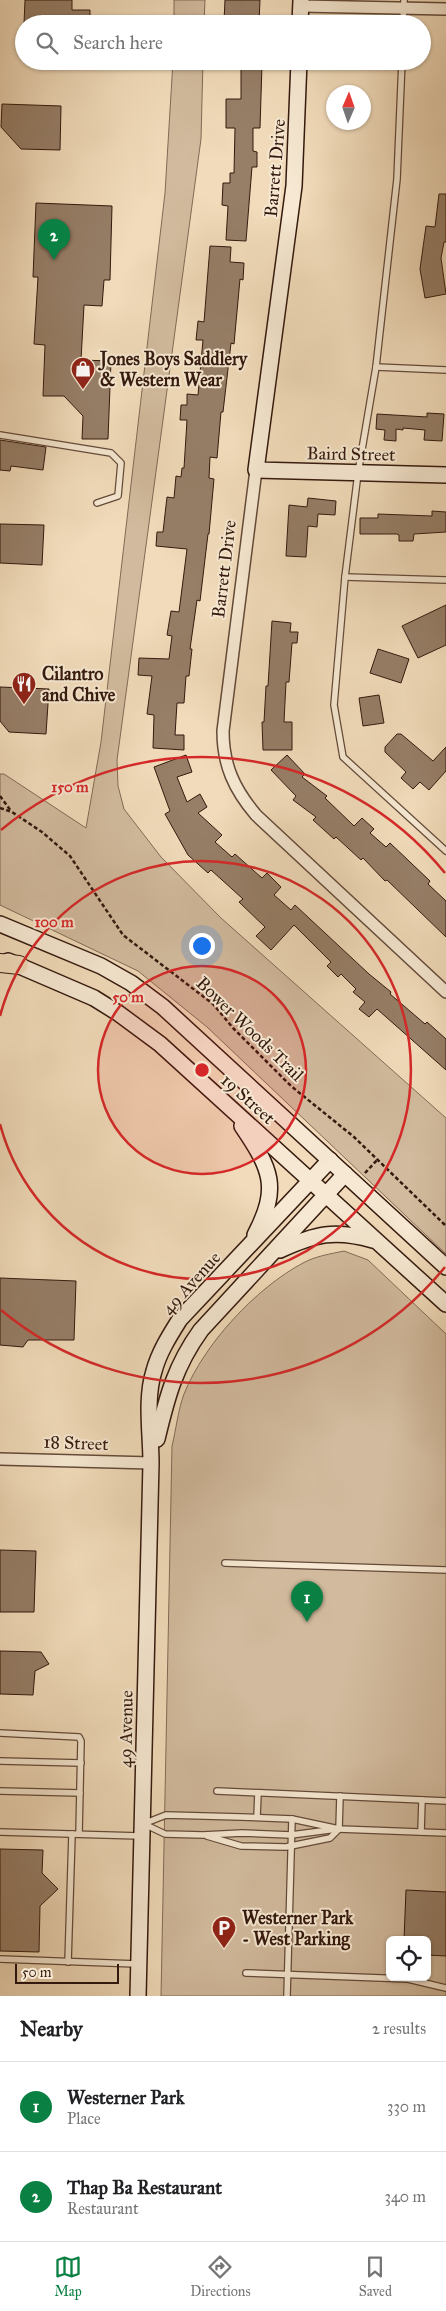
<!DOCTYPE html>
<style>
:root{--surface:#fff;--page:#f2f2f2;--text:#202124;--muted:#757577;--line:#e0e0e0;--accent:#0b8043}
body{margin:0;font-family:"IM FELL Great Primer",serif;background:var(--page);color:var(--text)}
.controls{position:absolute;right:15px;bottom:15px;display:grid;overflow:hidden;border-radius:8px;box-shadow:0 1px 4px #0004}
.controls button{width:45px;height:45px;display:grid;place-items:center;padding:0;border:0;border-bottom:1px solid var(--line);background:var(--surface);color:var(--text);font:25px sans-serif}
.compass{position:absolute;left:326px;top:85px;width:45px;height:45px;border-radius:50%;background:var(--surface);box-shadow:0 1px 4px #0004;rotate:2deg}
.scale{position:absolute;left:15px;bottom:12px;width:104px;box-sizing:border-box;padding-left:5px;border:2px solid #34190e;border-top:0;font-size:14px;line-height:18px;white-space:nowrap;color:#34190e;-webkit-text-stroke:4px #f6e8d2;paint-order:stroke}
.you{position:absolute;left:201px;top:945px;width:18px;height:18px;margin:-12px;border:4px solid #fff;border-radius:50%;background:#1a73e8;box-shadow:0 0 0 8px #1a73e833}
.badge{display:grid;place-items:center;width:32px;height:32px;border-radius:50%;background:var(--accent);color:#fff;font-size:16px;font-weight:700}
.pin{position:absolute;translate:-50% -41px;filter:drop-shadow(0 1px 2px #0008)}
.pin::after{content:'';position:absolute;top:26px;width:18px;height:15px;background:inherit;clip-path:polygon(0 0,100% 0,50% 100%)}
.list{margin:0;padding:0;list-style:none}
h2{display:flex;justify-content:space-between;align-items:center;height:65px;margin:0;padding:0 20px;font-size:21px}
h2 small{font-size:16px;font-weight:400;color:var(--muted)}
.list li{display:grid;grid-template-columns:32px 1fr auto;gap:15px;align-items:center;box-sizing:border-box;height:90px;padding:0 20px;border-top:1px solid var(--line)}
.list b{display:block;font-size:19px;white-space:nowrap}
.list p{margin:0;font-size:16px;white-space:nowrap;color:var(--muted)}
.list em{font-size:16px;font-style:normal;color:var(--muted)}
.icon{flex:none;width:28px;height:28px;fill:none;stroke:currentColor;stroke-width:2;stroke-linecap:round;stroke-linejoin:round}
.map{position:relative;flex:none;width:446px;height:1996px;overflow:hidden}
.search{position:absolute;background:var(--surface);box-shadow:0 1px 4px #0004;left:15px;right:15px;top:15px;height:55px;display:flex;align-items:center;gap:12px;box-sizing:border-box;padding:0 18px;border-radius:28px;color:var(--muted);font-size:19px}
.sheet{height:245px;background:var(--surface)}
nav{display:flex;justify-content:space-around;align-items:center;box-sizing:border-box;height:70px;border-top:1px solid var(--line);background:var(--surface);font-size:14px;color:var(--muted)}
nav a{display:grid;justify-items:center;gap:2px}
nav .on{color:var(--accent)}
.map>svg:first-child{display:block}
</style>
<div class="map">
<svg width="446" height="1996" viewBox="0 0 446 1996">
<rect width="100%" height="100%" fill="#f1dbba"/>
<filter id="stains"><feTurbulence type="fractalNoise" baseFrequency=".004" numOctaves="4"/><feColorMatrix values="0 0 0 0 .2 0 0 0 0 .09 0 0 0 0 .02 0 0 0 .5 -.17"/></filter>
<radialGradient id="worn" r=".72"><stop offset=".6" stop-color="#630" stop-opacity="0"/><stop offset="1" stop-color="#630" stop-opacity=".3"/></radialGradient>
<g fill="#d1ba9d" stroke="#826a56" fill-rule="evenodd">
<polygon points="174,0 205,0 204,24 174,24"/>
<polygon points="173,61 203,61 201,139 117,760 118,786 124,809 161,857 221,918 446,1118 446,1254 207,1027 138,971 0,905 0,774 4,774 86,828 101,742 165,193"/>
<path d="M344,1251L368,1260L446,1334V1996H161L172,1446C176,1430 178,1410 184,1394C204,1344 256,1288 303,1263C316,1256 330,1254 344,1251ZM390,1940H427V1977H390Z"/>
</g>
<g fill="#967e67" stroke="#34190e">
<polygon points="25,0 72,0 72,10 90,10 90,24 24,24"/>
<polygon points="225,0 260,0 259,23 224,21"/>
<polygon points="241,64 262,64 260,128 253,128 253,151 257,152 257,167 252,167 246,241 226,240 228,206 222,205 223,183 230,183 230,173 234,173 235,128 226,128 226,99 241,99"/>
<polygon points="2,104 61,106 60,150 21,149 1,127"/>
<polygon points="439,194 446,194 446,242 444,242 441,258 446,294 425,298 420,269 426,226 435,227"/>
<polygon points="36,203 112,206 110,280 104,280 102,306 84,305 81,360 111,361 108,439 82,439 83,416 64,396 43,396 45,345 34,344 38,277 33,277"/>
<polygon points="210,246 231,247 230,262 244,263 243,280 240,279 234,344 231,343 223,412 221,412 217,458 210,457 209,478 214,479 209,534 208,534 200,601 197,600 190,649 192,649 189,676 186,676 184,703 177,703 175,735 184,735 184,750 153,748 154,715 147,714 152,676 138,675 139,658 169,659 172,636 167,635 171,611 179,612 187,549 156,546 157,532 163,532 167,497 174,498 176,476 181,477 182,468 184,468 187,420 180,420 181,405 187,405 187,394 198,395 203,340 196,340 198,321 204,322"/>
<polygon points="427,413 444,414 442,441 424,440 425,430 403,428 403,430 396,429 396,441 384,440 385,430 376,429 377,414 427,417"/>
<polygon points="0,440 46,447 43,470 11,466 10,471 0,470"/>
<polygon points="308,498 336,501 335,515 318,514 317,527 308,526 306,557 286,556 289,505 307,507"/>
<polygon points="432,511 446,512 446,532 414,534 413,541 399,541 399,535 397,534 360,534 360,518 378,518 378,514 432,516"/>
<polygon points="0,524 44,525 42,565 0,563"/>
<polygon points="446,605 446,645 418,658 402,626"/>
<polygon points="272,621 291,623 290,632 298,632 297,643 292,643 289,682 286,682 284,722 292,722 292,750 263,750 262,722 264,722 266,686 268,686"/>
<polygon points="378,649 409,659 401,683 370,673"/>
<polygon points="0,687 49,689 46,734 9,732 0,721"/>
<polygon points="379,695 384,723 363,726 359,698"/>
<polygon points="397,734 401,734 433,761 446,747 446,771 429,790 420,782 413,789 401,778 406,772 385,752 385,747"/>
<polygon points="186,755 192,772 177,777 187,802 200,794 207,807 198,813 222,835 215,842 232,857 235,854 262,878 267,873 281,887 274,895 291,910 295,905 369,974 391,992 390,994 425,1024 427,1022 446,1039 446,1070 377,1009 369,1017 359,1009 365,1002 353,992 356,989 341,974 338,977 327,966 331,962 294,925 271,950 256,936 265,927 239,902 243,899 211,870 208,873 188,855 165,814 170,811 154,767"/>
<polygon points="287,755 305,774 302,777 327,796 325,798 354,826 362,818 374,829 370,833 386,847 390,843 430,881 428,884 446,901 446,937 387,880 385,881 363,858 361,860 336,837 334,839 313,820 316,817 293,800 296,796 271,770"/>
<polygon points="0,1278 76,1281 74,1340 28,1340 23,1347 0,1345"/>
<polygon points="0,1550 36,1551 34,1612 0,1612"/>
<polygon points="0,1651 41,1652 49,1664 35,1671 33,1695 0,1694"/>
<polygon points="0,1849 43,1850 42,1873 58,1889 40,1906 39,1952 0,1951"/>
<polygon points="406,1890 446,1892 446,1956 427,1955 427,1940 404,1940"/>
</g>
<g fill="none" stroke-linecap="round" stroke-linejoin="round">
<defs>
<g id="lane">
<polyline points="403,24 404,0"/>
<polyline points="402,61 397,179 376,367 358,473 345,577 334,705 343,757 446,851"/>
<polyline points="376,367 446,370"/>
<polyline points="0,435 111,453 121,463 118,496 97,503"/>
<polyline points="345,577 446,580"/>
<polyline points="225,1563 446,1570"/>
<polyline points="0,1733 79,1737 81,1741 79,1834"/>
<polyline points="0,1761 81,1763"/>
<polyline points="0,1791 80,1793"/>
<polyline points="217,1791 446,1801"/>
<polyline points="257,1817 258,1793"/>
<polyline points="143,1824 166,1815 241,1817 292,1819 339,1829 446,1833"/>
<polyline points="144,1824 165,1834 203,1835 242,1833 291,1835 337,1829"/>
<polyline points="0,1832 140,1836"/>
<polyline points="421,1832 422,1800"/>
<polyline points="207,1836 241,1846 286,1847 330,1838 339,1829 340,1796"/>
<polyline points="0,1959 137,1964"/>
<polyline points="68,1962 72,1834"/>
<polyline points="246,1973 408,1979 446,1988"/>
<polyline points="287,1996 292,1819"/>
</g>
<g id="street">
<polyline points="301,6 446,9"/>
<path d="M256,470L223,731C223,765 234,789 256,815L446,992"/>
<polyline points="0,1459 151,1463"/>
</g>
<g id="secondary">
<polyline points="300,24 301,0"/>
<polyline points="299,61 294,186 256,470 446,475"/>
<polyline points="0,924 101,966 131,983 163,1007 446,1267"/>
<polyline points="8,961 94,998 118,1013 160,1044 446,1304"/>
<path d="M242,1126C271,1169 280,1187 255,1235"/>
<path d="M280,1250C315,1234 335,1229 373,1240"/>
<path d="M157,1439C167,1397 175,1366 201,1330L345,1174"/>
<path d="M138,1996L151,1463C151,1434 145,1399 154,1371C159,1352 170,1335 180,1319L330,1160"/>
</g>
<polyline id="primary" points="0,963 19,965"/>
</defs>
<use href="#lane" stroke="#634a39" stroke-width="8"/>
<use href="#street" stroke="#634a39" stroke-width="14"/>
<use href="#secondary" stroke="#34190e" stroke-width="18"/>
<use href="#primary" stroke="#34190e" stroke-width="20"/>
<g stroke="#34190e" stroke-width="2.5" stroke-dasharray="4 2.5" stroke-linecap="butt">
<polyline points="0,796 11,811"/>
<polyline points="0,808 12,812 42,832 70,856 123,935 213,1004 233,1028 291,1086 354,1137 446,1226"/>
<polyline points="365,1173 378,1159"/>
</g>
<use href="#lane" stroke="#f6e8d2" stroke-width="5.5"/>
<use href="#street" stroke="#f6e8d2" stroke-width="11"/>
<use href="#secondary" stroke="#f6e8d2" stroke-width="15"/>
<use href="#primary" stroke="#f1dbba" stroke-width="18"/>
</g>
<circle cx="202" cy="1070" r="104" fill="#d62828" fill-opacity=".12"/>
<g fill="none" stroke="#d62828" stroke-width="2.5">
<circle cx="202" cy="1070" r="104"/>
<path d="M0 1016A209 209 0 1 1 0 1124"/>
<path d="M445 1267A313 313 0 0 1 1 1310M1 830A313 313 0 0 1 445 873"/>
</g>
<defs>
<symbol id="shop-pin" viewBox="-11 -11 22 30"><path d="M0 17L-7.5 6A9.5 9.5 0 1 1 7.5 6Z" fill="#8f2418" stroke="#f6e8d2"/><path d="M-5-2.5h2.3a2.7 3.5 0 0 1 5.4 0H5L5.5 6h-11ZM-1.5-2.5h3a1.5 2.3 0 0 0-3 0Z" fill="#fff"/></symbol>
<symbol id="restaurant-pin" viewBox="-11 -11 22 30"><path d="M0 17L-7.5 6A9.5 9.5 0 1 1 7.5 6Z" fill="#8f2418" stroke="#f6e8d2"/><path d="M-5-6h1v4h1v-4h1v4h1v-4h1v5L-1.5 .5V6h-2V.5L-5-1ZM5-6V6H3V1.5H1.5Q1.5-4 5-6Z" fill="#fff"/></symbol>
<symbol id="parking-pin" viewBox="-11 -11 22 30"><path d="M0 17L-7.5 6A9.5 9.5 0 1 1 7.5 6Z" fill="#8f2418" stroke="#f6e8d2"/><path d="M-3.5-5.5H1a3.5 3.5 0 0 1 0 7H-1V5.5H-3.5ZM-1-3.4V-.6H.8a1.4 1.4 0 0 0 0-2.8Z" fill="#fff"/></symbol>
</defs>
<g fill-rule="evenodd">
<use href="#shop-pin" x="69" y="355" width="28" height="38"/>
<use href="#restaurant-pin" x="10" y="670" width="28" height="38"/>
<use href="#parking-pin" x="210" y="1914" width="28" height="38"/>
</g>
<g text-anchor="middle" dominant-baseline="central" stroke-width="4" stroke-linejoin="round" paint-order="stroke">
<g font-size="18" fill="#34190e" stroke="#f6e8d2">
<text transform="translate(275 168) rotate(-85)">Barrett Drive</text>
<text transform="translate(351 454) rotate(1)">Baird Street</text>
<text transform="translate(224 569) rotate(-83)">Barrett Drive</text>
<text transform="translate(250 1029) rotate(44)">Bower Woods Trail</text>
<text transform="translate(248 1099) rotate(42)">19 Street</text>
<text transform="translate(191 1283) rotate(-48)">49 Avenue</text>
<text transform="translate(76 1443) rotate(2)">18 Street</text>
<text transform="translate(126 1729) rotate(-89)">49 Avenue</text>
</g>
<g font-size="18" font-weight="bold" fill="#34190e" stroke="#f6e8d2" text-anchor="start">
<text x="100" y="359">Jones Boys Saddlery<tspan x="100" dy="21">&amp; Western Wear</tspan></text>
<text x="42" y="674">Cilantro<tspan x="42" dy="21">and Chive</tspan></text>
<text x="242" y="1918">Westerner Park<tspan x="242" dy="21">- West Parking</tspan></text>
</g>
</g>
<circle cx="202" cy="1070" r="8" fill="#d62828" stroke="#f6e8d2" stroke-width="2.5"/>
<g font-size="15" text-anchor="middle" font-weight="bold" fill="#d62828" stroke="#f6e8d2" stroke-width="4" stroke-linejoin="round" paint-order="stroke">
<text x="70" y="792">150 m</text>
<text x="54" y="927">100 m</text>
<text x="128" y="1002">50 m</text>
</g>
<rect width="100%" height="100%" filter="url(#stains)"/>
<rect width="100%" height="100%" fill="url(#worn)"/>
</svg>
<div class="controls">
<button><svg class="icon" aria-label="locate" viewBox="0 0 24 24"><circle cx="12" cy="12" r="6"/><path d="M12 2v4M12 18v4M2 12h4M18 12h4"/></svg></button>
</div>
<svg class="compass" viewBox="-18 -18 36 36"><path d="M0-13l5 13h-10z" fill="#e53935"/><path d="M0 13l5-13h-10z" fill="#757577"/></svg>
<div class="scale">50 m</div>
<div class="you"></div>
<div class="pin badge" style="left:307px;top:1622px">1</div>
<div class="pin badge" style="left:54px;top:260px">2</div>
<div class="search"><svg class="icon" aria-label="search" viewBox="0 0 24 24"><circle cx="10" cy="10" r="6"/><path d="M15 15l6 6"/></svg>Search here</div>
</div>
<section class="sheet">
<h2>Nearby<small>2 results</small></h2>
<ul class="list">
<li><span class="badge">1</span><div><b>Westerner Park</b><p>Place</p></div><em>330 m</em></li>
<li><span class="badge">2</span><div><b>Thap Ba Restaurant</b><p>Restaurant</p></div><em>340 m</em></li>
</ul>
</section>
<nav>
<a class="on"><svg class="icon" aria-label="map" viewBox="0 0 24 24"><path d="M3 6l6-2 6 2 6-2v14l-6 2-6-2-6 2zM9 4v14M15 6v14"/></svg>Map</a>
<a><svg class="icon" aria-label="directions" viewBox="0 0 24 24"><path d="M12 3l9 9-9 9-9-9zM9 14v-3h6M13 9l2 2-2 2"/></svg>Directions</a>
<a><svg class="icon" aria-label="saved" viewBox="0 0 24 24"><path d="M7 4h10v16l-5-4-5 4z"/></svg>Saved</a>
</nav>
